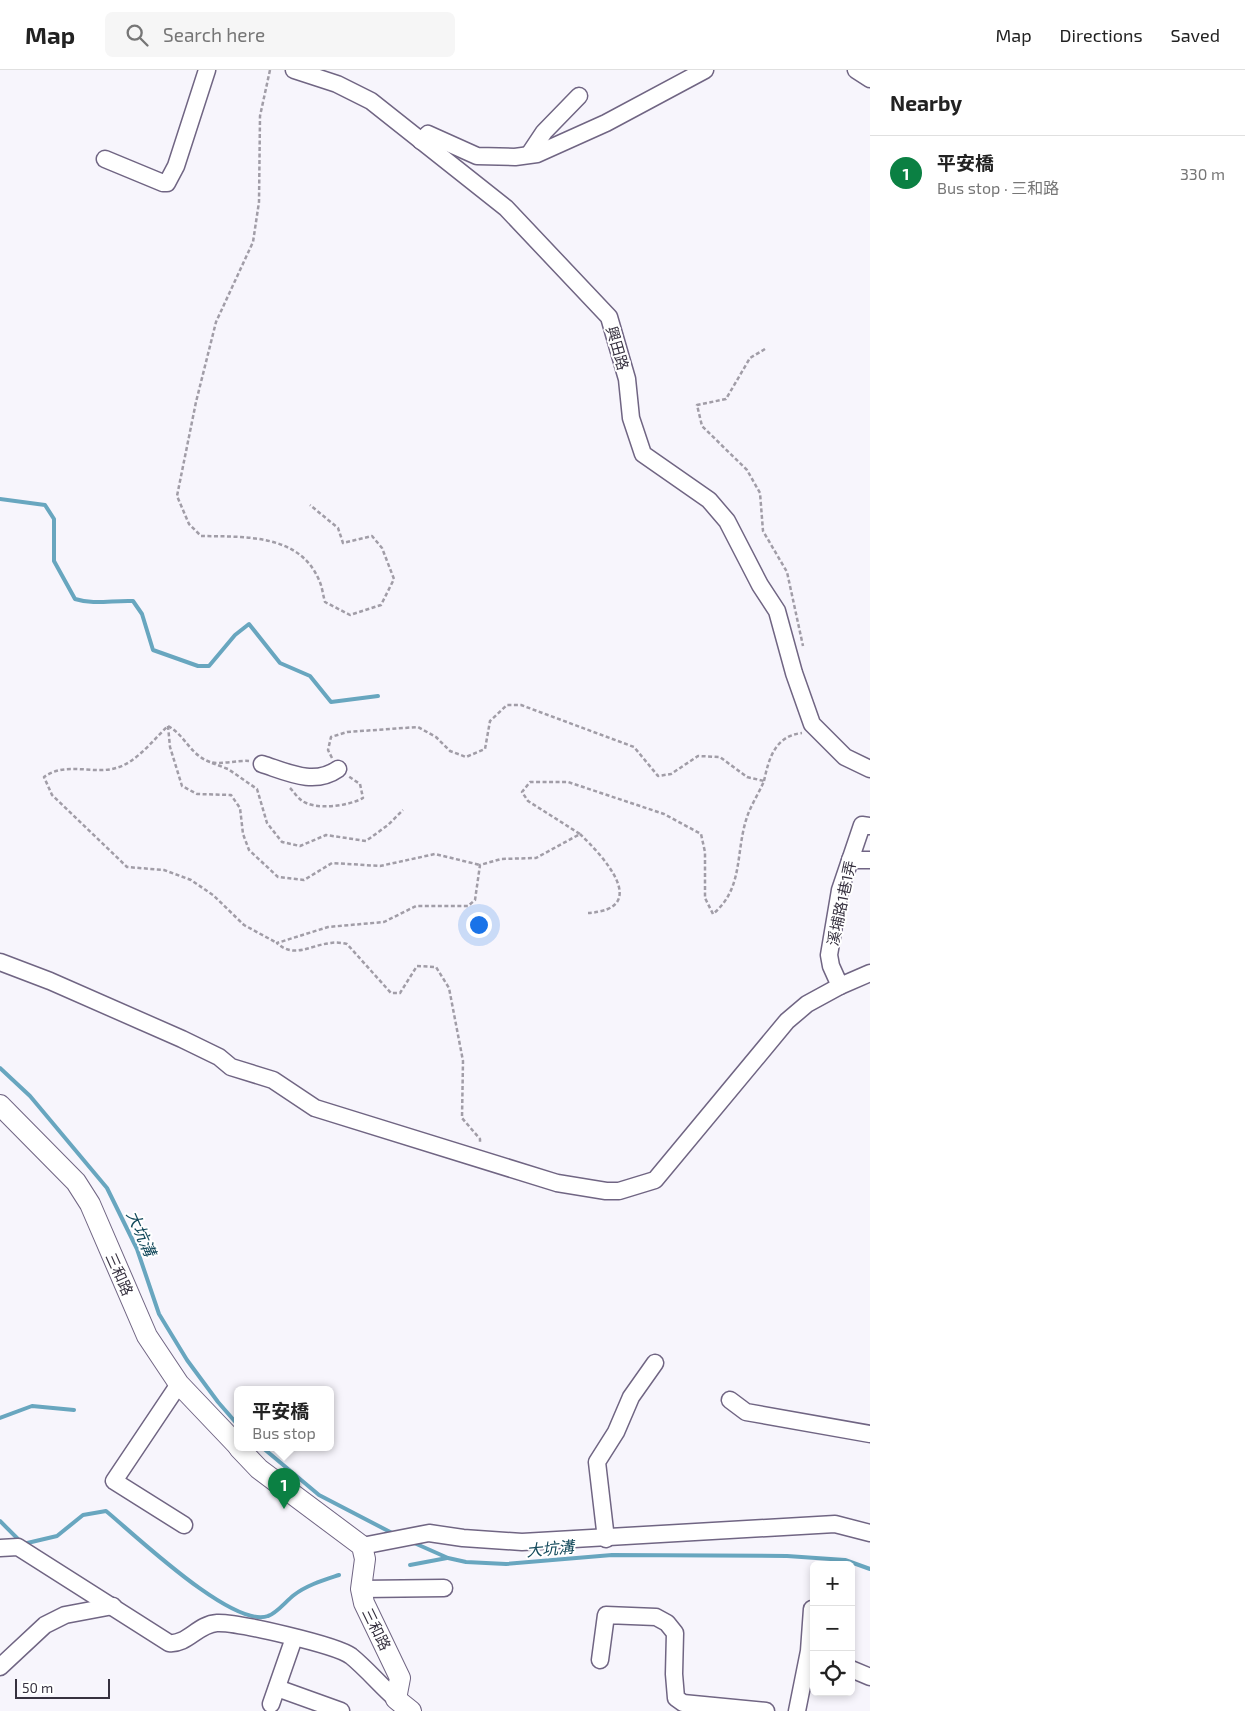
<!DOCTYPE html>
<meta charset="utf-8">
<style>
:root{--surface:#fff;--page:#f6f6f6;--text:#222;--muted:#767676;--line:#e0e0e0;--accent:#0b8043}
body{margin:0;font-family:"Exo 2","Noto Sans TC",sans-serif;background:var(--page);color:var(--text)}
.controls{position:absolute;right:15px;bottom:15px;display:grid;overflow:hidden;border-radius:8px;box-shadow:0 2px 8px #0003}
.controls button{width:45px;height:45px;display:grid;place-items:center;padding:0;border:0;border-bottom:1px solid var(--line);background:var(--surface);color:var(--text);font:25px sans-serif}
.scale{position:absolute;left:15px;bottom:12px;width:95px;box-sizing:border-box;padding-left:5px;border:2px solid #36313f;border-top:0;font-size:14px;line-height:18px;white-space:nowrap;color:#36313f;-webkit-text-stroke:4px #fff;paint-order:stroke}
.you{position:absolute;left:478px;top:854px;width:18px;height:18px;margin:-12px;border:4px solid #fff;border-radius:50%;background:#1a73e8;box-shadow:0 0 0 8px #1a73e833}
.badge{display:grid;place-items:center;width:32px;height:32px;border-radius:50%;background:var(--accent);color:#fff;font-size:16px;font-weight:700}
.pin{position:absolute;translate:-50% -41px;filter:drop-shadow(0 1px 2px #0008)}
.pin::after{content:'';position:absolute;top:26px;width:18px;height:15px;background:inherit;clip-path:polygon(0 0,100% 0,50% 100%)}
.popup{position:absolute;left:234px;top:1316px;width:100px;height:65px;box-sizing:border-box;display:grid;place-content:center;border-radius:8px;background:var(--surface);filter:drop-shadow(0 1px 4px #0005);font-size:16px;white-space:nowrap;color:var(--muted)}
.popup b{font-size:19px;color:var(--text)}
.popup::after{content:'';position:absolute;left:50%;top:100%;margin-left:-10px;border:10px solid transparent;border-top-color:var(--surface)}
.list{margin:0;padding:0;list-style:none}
h2{display:flex;justify-content:space-between;align-items:center;height:65px;margin:0;padding:0 20px;font-size:21px}
h2 small{font-size:16px;font-weight:400;color:var(--muted)}
.list li{display:grid;grid-template-columns:32px 1fr auto;gap:15px;align-items:center;box-sizing:border-box;height:75px;padding:0 20px;border-top:1px solid var(--line)}
.list b{display:block;font-size:19px;white-space:nowrap}
.list p{margin:0;font-size:16px;white-space:nowrap;color:var(--muted)}
.list em{font-size:16px;font-style:normal;color:var(--muted)}
.icon{flex:none;width:28px;height:28px;fill:none;stroke:currentColor;stroke-width:2;stroke-linecap:round;stroke-linejoin:round}
.map{position:relative;flex:none;width:870px;height:1641px;overflow:hidden}
header{display:flex;align-items:center;gap:30px;box-sizing:border-box;height:70px;padding:0 25px;background:var(--surface);border-bottom:1px solid var(--line)}
header strong{font-size:24px}
nav{display:flex;gap:28px;margin-inline-start:auto;font-size:18px}
.search{width:350px;height:45px;background:var(--page);display:flex;align-items:center;gap:12px;box-sizing:border-box;padding:0 18px;border-radius:8px;color:var(--muted);font-size:19px}
main{display:flex}
aside{flex:1;background:var(--surface)}
.map>svg:first-child{display:block}
</style>
<header>
<strong>Map</strong>
<div class="search"><svg class="icon" aria-label="search" viewBox="0 0 24 24"><circle cx="10" cy="10" r="6"/><path d="M15 15l6 6"/></svg>Search here</div>
<nav><a>Map</a><a>Directions</a><a>Saved</a></nav>
</header>
<main>
<div class="map">
<svg width="870" height="1641" viewBox="0 0 870 1641">
<rect width="100%" height="100%" fill="#f7f5fc"/>
<g fill="none" stroke-linecap="round" stroke-linejoin="round">
<g stroke="#68a6bf" stroke-width="4">
<path d="M0,429L45,435L54,449V491L75,529C94,535 113,530 133,531L142,544L153,580L198,596H209L235,565L249,554L280,593L310,606L331,632L378,626"/>
<polyline points="0,998 30,1026 107,1118 137,1179 159,1244 187,1290 218,1332 238,1355"/>
<polyline points="0,1348 32,1336 74,1340"/>
<polyline points="263,1378 319,1425 394,1464"/>
<path d="M0,1451L23,1474L57,1466L83,1445L106,1441C134,1464 233,1559 268,1546C277,1543 286,1531 294,1525C307,1515 324,1510 339,1505"/>
<polyline points="412,1472 448,1488 466,1492 506,1494 612,1485 787,1486 845,1490 870,1499"/>
<polyline points="410,1495 447,1488"/>
</g>
<defs>
<g id="minor">
<polyline points="294,0 337,14 371,31 506,138 609,247 627,309 631,348 643,384 709,430 727,451 760,515 777,541 794,603 812,654 845,687 870,699"/>
<polyline points="856,0 870,9"/>
<polyline points="421,71 428,64 477,86 515,87 537,84 606,53 705,0"/>
<polyline points="530,83 544,62 579,26"/>
<polyline points="105,89 163,113 167,113 176,96 207,0"/>
<path d="M262,694C287,702 314,716 338,699"/>
<polyline points="870,756 862,755 840,820 829,885 831,896 840,916 870,903"/>
<polyline points="850,790 870,790"/>
<polyline points="0,892 50,911 182,969 219,987 231,997 273,1010 315,1038 557,1113 606,1121 619,1121 655,1110 787,951 807,934 840,916"/>
<polyline points="179,1314 114,1411 184,1455"/>
<polyline points="730,1330 746,1342 870,1364"/>
<polyline points="606,1469 597,1392 616,1362 631,1327 655,1293"/>
<polyline points="362,1476 429,1463 463,1468 522,1472 835,1454 870,1463"/>
<path d="M0,1478L18,1477L169,1573C187,1575 198,1554 217,1553C237,1552 336,1575 351,1586C367,1599 381,1616 396,1629"/>
<polyline points="361,1519 444,1518"/>
<polyline points="600,1590 606,1545 656,1547 667,1553 675,1563 674,1604 676,1628 683,1633 766,1641"/>
<polyline points="0,1597 45,1555 65,1545 113,1536"/>
<polyline points="851,1599 870,1607"/>
<polyline points="277,1618 341,1641"/>
<polyline points="271,1634 294,1568"/>
<polyline points="797,1641 809,1581 812,1539"/>
</g>
<g id="major">
<polyline points="0,1035 76,1112 90,1134 147,1266 179,1314 238,1376"/>
<polyline points="239,1378 259,1399 362,1476 365,1489 361,1519 364,1533 400,1608 396,1629 411,1641"/>
</g>
</defs>
<use href="#minor" stroke="#706583" stroke-width="19"/>
<use href="#major" stroke="#706583" stroke-width="22"/>
<g stroke="#a19da7" stroke-width="2.5" stroke-dasharray="4 2.5" stroke-linecap="butt">
<path d="M270,0L260,46L259,132L253,172L216,252L196,332L177,426L189,454L201,466C243,467 299,463 319,510C322,516 323,525 325,532L350,545L381,535L394,509L382,478L372,466L343,473L338,458L310,435"/>
<polyline points="765,279 750,288 726,329 697,335 702,356 747,400 760,423 763,461 787,502 803,576"/>
<polyline points="168,656 170,677 182,716 197,724 231,725 240,738 243,764 249,780 278,807 304,810 332,793 380,796 435,784 480,795"/>
<path d="M332,688L328,680L331,667L347,662L418,657L436,667L450,681L466,687L485,679L490,651L507,635H521L634,677L658,706L671,704L698,686L720,687L747,707L764,711C759,723 751,735 747,747C735,783 744,818 713,844L705,828V782L701,764L664,744L568,712H530L522,722L528,731L580,764L536,788L501,789L480,795L475,830L468,836H416L384,852L328,857L277,873C294,889 310,875 331,873C336,872 342,873 347,874L391,923H400L417,896L436,897L449,918L463,991L462,1048L480,1069V1074"/>
<path d="M249,691C238,690 220,695 210,692C190,685 186,666 168,656C154,669 136,693 116,698C93,705 66,691 44,707L52,725L127,797L164,800L191,810L213,825L244,855L277,873"/>
<polyline points="212,693 228,699 257,719 267,753 282,772 300,776 326,765 366,771 388,755 403,740"/>
<path d="M764,711C769,688 775,666 802,663"/>
<path d="M290,718C294,722 297,727 301,730C315,741 349,736 363,728L360,714L348,706"/>
<path d="M580,764C603,786 652,839 588,843"/>
</g>
<use href="#minor" stroke="#fff" stroke-width="16"/>
<use href="#major" stroke="#fff" stroke-width="20"/>
</g>
<g text-anchor="middle" dominant-baseline="central" stroke-width="4" stroke-linejoin="round" paint-order="stroke">
<g font-size="15" fill="#36313f" stroke="#fff">
<text transform="translate(618 278) rotate(74)">興田路</text>
<text transform="translate(841 833) rotate(-78)">溪埔路1巷1弄</text>
<text transform="translate(120 1204) rotate(66)">三和路</text>
<text transform="translate(377 1559) rotate(64)">三和路</text>
</g>
<g font-size="16" font-style="italic" fill="#144a5c" stroke="#fff">
<text transform="translate(142 1163) rotate(66)">大坑溝</text>
<text transform="translate(550 1478) rotate(-5)">大坑溝</text>
</g>
</g>
</svg>
<div class="controls">
<button>+</button>
<button>−</button>
<button><svg class="icon" aria-label="locate" viewBox="0 0 24 24"><circle cx="12" cy="12" r="6"/><path d="M12 2v4M12 18v4M2 12h4M18 12h4"/></svg></button>
</div>
<div class="scale">50 m</div>
<div class="you"></div>
<div class="pin badge" style="left:284px;top:1439px">1</div>
<div class="popup"><b>平安橋</b>Bus stop</div>
</div>
<aside>
<h2>Nearby<small></small></h2>
<ul class="list">
<li><span class="badge">1</span><div><b>平安橋</b><p>Bus stop · 三和路</p></div><em>330 m</em></li>
</ul>
</aside>
</main>
